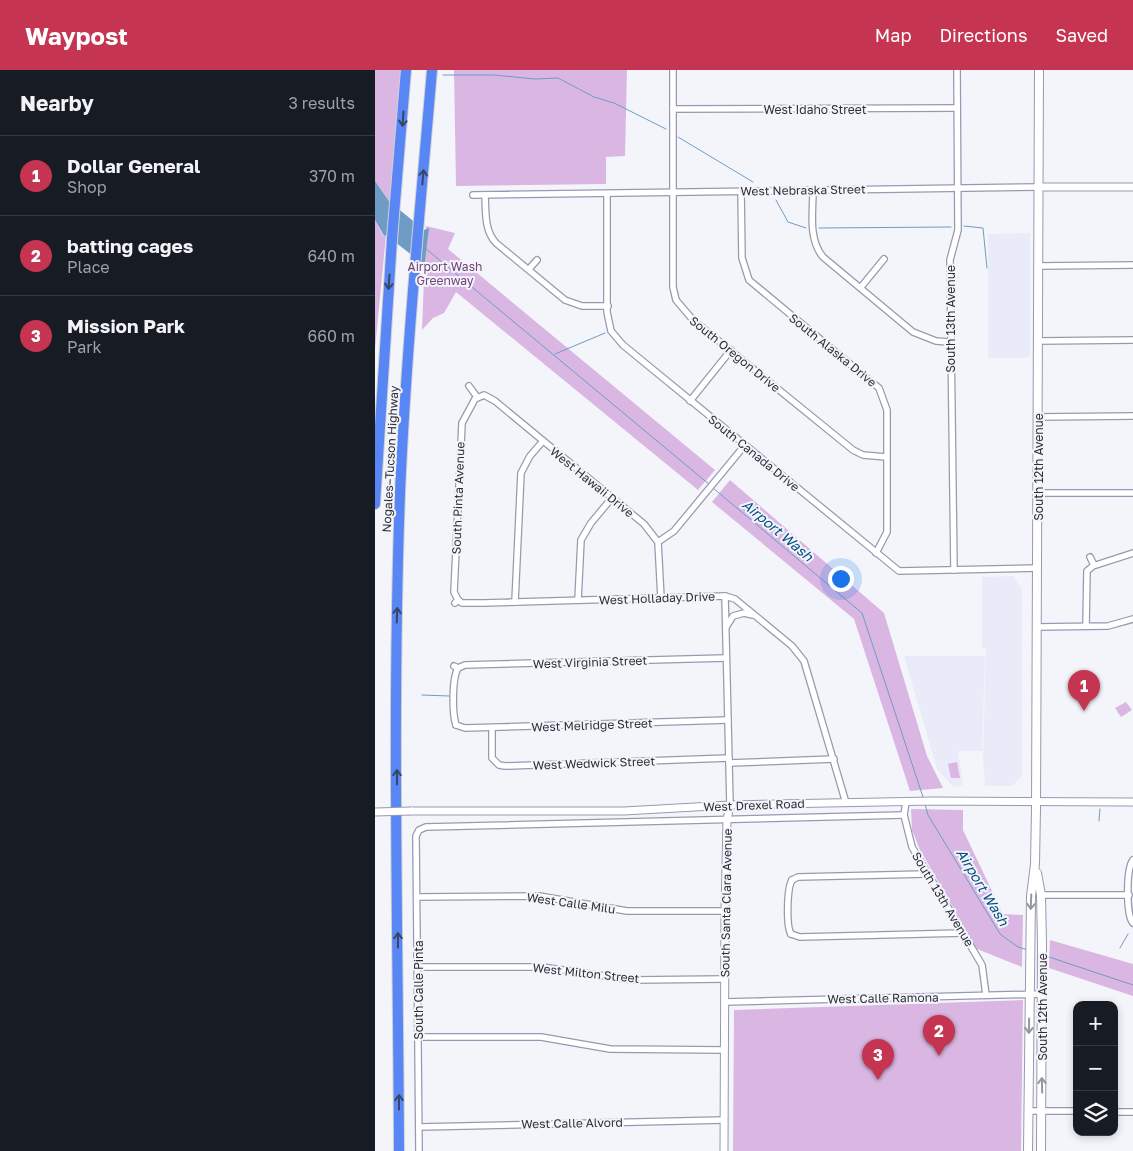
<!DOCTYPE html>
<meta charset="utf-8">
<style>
:root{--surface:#171b24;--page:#20242c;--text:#f1f3f6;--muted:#9ea1a6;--line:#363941;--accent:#c53552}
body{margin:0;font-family:"Golos Text",sans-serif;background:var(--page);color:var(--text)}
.controls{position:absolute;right:15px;bottom:15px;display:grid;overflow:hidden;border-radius:10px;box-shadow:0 2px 8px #0003}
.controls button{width:45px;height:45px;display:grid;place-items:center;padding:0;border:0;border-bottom:1px solid var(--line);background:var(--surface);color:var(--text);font:25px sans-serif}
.you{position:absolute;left:465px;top:508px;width:18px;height:18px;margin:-12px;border:4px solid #fff;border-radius:50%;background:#1a73e8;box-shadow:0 0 0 8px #1a73e833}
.badge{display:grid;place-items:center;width:32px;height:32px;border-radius:50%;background:var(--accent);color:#fff;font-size:16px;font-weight:700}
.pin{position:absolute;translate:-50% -41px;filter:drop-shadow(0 1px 2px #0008)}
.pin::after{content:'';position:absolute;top:26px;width:18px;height:15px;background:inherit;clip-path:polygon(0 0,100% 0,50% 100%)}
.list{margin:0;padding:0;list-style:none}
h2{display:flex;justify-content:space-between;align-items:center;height:65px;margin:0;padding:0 20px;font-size:21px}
h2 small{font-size:16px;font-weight:400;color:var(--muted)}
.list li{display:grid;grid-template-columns:32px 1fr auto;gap:15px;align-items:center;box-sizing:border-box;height:80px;padding:0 20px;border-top:1px solid var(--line)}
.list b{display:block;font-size:19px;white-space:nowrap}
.list p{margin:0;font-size:16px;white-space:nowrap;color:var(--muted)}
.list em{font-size:16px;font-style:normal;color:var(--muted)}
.icon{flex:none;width:28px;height:28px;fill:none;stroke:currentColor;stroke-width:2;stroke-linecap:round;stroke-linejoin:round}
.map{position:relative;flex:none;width:758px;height:1081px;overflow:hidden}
header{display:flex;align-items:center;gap:30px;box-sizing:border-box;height:70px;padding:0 25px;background:var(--accent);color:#fff}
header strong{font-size:24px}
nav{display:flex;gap:28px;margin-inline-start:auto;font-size:18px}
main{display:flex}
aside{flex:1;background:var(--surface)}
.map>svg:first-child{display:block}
</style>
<header>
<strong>Waypost</strong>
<nav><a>Map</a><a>Directions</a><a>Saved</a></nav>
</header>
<main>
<aside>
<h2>Nearby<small>3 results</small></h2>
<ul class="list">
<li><span class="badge">1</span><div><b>Dollar General</b><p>Shop</p></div><em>370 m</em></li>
<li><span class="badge">2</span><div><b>batting cages</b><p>Place</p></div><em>640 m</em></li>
<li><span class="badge">3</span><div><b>Mission Park</b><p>Park</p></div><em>660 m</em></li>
</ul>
</aside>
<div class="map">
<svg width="758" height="1081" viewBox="0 0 758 1081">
<rect width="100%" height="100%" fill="#f4f5fa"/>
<g fill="#eaebf9">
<polygon points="655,163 655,285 651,288 613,288 613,164"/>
<polygon points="638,506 647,519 647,706 637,716 610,716 608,689 611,579 607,578 607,507"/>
<polygon points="529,586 610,586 607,681 583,681 588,715 578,717 562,699"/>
</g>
<g fill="#dab7e3">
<polygon points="0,0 26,0 15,132 0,111"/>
<polygon points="79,0 252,0 250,86 231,87 231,114 81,116"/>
<polygon points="0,150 8,166 11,165 0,279"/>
<polygon points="51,156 80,163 73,179 340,400 323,420 81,222 69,243 58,248 47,260"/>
<polygon points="355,410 509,543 552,686 568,718 535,721 479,549 337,432"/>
<polygon points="751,632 757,640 746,647 740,638"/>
<polygon points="582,692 585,708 576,708 573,694"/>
<polygon points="536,739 588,740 588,760 628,844 648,845 647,897 602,879 545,780 537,760"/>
<polygon points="675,870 758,894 758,926 674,898"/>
<polygon points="648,930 646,1081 358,1081 359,940"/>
</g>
<polygon fill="#6f9cc4" points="0,111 14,131 49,160 54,158 49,199 47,193 11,165 9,166 0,150"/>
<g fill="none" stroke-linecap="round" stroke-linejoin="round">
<g stroke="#6f9cc4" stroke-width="1">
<polyline points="68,5 119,5 160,9 183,8 219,27 239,33 291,59"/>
<polyline points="303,67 378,112"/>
<polyline points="401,130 413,152 431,158"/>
<polyline points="589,156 608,158 612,198"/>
<polyline points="444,158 576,157"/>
<polyline points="50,178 335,415"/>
<polyline points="180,284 230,263"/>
<polyline points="338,418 487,543 548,727"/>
<polyline points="47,625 74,626"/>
<polyline points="550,734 553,745 625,864 643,877 653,880"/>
<polyline points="724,751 725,739"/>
<polyline points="745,878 753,864"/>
<polyline points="671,886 758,915"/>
</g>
<defs>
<g id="minor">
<polyline points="298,0 298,217 301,230 318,250 478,380 488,385 511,387"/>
<polyline points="298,39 582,38"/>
<path d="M438,120C438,142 433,169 448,187L538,262L561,271L574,272"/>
<polyline points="366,121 367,188 374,210 504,318 512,340 512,462 501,483"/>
<polyline points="232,124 232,242 236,261 248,275 524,501 663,498"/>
<polyline points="98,125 665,117"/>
<path d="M110,125C111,142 109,160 121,173L190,230L207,236H233"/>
<polyline points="664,196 758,195"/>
<polyline points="154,199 162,190"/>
<polyline points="486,217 509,189"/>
<polyline points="663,271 758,270"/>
<polyline points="94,316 102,327"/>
<polyline points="315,331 356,280"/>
<polyline points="663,347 758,346"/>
<polyline points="663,423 758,423"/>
<polyline points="283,472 299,461 370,375"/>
<polyline points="715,487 719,495"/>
<polyline points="579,500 575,190 583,160 582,0"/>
<polyline points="350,526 355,735"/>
<polyline points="83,530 87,533 109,533 350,526 360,529 417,576 429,591 471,733"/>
<polyline points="203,530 206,470 216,453 236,429"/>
<polyline points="140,532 146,403 155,386 168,371"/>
<polyline points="80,533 83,530 79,522 87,353 100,329 109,325 120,331 269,454 283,472 286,528"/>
<polyline points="711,556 712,501 718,496 758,483"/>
<polyline points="351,557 358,546 369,543 378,545"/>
<polyline points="662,557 733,556 758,549"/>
<polyline points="79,596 83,598 90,595 351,588"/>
<polyline points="81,655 90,658 353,650"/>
<path d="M81,655C77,643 77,608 83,598"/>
<polyline points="117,658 117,688 124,695 130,696 354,688"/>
<polyline points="354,693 459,689"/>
<polyline points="531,732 529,745 537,777 607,895 611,925"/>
<path d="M758,790C751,799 751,845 758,853"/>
<polyline points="417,810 423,807 551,804"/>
<polyline points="666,825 754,825"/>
<polyline points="43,827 164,826 252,841 350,841"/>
<polyline points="416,864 425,867 588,863"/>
<path d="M416,864C411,856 412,818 417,810"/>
<polyline points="42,897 167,897 258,910 350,909"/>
<polyline points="350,932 666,924"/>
<polyline points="43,967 166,967 235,979 349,980"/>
<polyline points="653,1041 702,1041"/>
<polyline points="739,1042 758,1042"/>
<polyline points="44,1057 349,1050"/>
<polyline points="44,1081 41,766 44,760 51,757 529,745"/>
</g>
<g id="tertiary">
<polyline points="665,117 758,117"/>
<polyline points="36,741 249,741 355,735 558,731 758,732"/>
<polyline points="349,1081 350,841 352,750 355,735"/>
</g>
<g id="secondary">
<polyline points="662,803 666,825 667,874 666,1081"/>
<polyline points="653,1081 656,826 660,794 661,739 664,0"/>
</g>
<g id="motorway">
<polyline points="0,434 17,169 31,0"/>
<path d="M24,1081C23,862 17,642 25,423C31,282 45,141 57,0"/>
</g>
</defs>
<use href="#minor" stroke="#9799b2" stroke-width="8"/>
<use href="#tertiary" stroke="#9799b2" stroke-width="9"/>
<use href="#secondary" stroke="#9799b2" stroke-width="10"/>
<use href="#motorway" stroke="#d1d1d3" stroke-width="12"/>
<use href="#minor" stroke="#fff" stroke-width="5.5"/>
<use href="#tertiary" stroke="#fff" stroke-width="7"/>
<use href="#secondary" stroke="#fff" stroke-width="8"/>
<use href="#motorway" stroke="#5886f4" stroke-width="10"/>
<defs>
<polyline id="tertiary-bridge" points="0,742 36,741"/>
</defs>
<use href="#tertiary-bridge" stroke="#9799b2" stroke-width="9" stroke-linecap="butt"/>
<use href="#tertiary-bridge" stroke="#fff" stroke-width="7"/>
</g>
<defs><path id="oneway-shaft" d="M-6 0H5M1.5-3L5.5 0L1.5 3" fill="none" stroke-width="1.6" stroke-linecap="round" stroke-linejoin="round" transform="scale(1.25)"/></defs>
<g stroke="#384568">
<use href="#oneway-shaft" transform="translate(28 49) rotate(94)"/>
<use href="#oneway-shaft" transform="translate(48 107) rotate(-85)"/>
<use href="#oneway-shaft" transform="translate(14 212) rotate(94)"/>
<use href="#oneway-shaft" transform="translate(22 545) rotate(-88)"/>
<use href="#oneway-shaft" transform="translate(22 707) rotate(-90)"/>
<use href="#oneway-shaft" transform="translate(23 870) rotate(-90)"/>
<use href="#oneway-shaft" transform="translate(24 1032) rotate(-90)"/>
</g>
<g stroke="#96979c">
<use href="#oneway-shaft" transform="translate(656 832) rotate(92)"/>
<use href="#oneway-shaft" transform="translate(654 956) rotate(91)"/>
<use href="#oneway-shaft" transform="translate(667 1015) rotate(-91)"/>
</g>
<g text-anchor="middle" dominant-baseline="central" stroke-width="4" stroke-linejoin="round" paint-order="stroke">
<g font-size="12" fill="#2e2f39" stroke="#f4f5fa">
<text x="440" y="39">West Idaho Street</text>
<text transform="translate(428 120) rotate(-1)">West Nebraska Street</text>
<text transform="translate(575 249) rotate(-90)">South 13th Avenue</text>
<text transform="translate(458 280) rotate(39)">South Alaska Drive</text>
<text transform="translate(360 284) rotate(39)">South Oregon Drive</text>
<text transform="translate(379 383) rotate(39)">South Canada Drive</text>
<text transform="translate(15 389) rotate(-87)">Nogales–Tucson Highway</text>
<text transform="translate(663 397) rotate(-90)">South 12th Avenue</text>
<text transform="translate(217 412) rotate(39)">West Hawaii Drive</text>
<text transform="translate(83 428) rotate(-88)">South Pinta Avenue</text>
<text transform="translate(282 528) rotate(-2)">West Holladay Drive</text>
<text transform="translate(215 592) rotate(-2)">West Virginia Street</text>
<text transform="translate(217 655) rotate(-2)">West Melridge Street</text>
<text transform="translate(219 693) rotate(-2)">West Wedwick Street</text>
<text transform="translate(379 735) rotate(-2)">West Drexel Road</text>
<text transform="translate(568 829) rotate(59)">South 13th Avenue</text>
<text transform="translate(196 833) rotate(8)">West Calle Milu</text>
<text transform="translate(351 833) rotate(-89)">South Santa Clara Avenue</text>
<text transform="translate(211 903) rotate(6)">West Milton Street</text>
<text transform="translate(43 920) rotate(-90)">South Calle Pinta</text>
<text transform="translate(508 928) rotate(-1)">West Calle Ramona</text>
<text transform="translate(667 937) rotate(-90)">South 12th Avenue</text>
<text transform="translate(197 1053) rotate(-1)">West Calle Alvord</text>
</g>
<g font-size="12" fill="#71427d" stroke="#f4f5fa">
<text x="70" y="196">Airport Wash<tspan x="70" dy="14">Greenway</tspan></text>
</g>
<g font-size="14" font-style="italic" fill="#034f83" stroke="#f4f5fa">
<text transform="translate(403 460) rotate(40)">Airport Wash</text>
<text transform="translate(608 817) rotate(59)">Airport Wash</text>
</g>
</g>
</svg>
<div class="controls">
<button>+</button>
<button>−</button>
<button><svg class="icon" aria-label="layers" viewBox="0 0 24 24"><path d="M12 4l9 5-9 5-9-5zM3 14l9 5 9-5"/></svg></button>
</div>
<div class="you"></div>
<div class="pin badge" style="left:709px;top:641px">1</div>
<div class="pin badge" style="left:564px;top:986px">2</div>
<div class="pin badge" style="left:503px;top:1010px">3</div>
</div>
</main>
